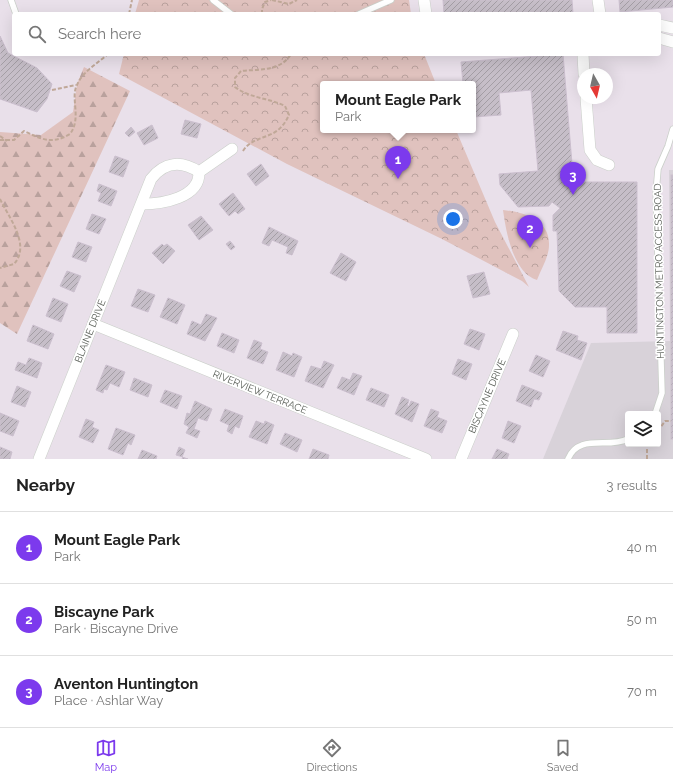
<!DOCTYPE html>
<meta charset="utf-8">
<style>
:root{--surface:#fff;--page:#f6f6f6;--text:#222;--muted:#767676;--line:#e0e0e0;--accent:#7c3aed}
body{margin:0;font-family:Raleway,sans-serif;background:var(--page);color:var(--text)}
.controls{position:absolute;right:12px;bottom:12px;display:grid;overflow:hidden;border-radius:4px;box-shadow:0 4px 16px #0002}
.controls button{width:36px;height:36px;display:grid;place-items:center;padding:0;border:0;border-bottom:1px solid var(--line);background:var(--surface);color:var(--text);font:20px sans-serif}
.compass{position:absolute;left:577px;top:68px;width:36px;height:36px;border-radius:50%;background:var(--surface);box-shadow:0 4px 16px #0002;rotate:172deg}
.you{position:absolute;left:453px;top:219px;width:14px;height:14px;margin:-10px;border:3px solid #fff;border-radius:50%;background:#1a73e8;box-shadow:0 0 0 6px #1a73e833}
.badge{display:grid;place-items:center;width:26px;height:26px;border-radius:50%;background:var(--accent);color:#fff;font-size:13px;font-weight:700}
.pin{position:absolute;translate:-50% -33px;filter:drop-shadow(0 1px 2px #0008)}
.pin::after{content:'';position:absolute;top:21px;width:14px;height:12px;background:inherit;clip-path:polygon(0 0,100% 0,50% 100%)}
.popup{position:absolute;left:320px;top:81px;width:156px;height:52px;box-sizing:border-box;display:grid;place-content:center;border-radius:4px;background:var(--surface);filter:drop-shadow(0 1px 3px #0005);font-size:13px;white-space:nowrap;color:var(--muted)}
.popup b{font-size:15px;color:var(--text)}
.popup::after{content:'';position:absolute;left:50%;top:100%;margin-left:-8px;border:8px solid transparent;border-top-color:var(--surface)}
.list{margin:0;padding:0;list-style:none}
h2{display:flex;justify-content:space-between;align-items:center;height:52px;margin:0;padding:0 16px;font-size:17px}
h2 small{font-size:13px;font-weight:400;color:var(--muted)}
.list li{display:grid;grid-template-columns:26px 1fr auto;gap:12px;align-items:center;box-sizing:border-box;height:72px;padding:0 16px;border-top:1px solid var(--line)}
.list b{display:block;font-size:15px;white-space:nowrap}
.list p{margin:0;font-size:13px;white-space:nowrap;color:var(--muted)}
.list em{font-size:13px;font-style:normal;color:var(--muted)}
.icon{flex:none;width:22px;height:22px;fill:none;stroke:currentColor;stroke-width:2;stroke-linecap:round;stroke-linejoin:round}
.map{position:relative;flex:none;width:673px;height:459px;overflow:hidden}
.search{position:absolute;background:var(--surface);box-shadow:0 4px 16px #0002;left:12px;right:12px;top:12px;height:44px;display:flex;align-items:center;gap:10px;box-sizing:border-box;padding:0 14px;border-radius:4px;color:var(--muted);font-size:15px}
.sheet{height:268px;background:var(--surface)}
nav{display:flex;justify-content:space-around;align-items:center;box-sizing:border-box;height:56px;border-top:1px solid var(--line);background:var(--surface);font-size:11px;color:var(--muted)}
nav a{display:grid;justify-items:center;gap:2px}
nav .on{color:var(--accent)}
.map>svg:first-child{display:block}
</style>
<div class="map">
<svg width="673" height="459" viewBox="0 0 673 459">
<defs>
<pattern id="forest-firs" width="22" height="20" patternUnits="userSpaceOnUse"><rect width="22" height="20" fill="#e0c2be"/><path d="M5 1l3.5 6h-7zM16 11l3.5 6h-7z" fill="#b9a19d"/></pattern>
<pattern id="park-crowns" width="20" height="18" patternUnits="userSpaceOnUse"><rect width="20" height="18" fill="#e0c2be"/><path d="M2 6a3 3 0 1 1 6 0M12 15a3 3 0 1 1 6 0" fill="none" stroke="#b9a19d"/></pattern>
<pattern id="building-hatch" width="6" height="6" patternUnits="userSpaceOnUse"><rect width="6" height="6" fill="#c6bec8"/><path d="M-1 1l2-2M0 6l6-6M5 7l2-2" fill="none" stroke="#a49ea5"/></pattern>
</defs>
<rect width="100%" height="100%" fill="#e9e0ea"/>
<path fill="#d8d2d9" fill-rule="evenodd" d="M669,170H673V459H543L591,343L670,341ZM628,414H658V444H628Z"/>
<polygon fill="url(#forest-firs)" points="84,67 130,91 17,334 0,323 0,132 41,135 73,112 77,84"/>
<g fill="url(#park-crowns)">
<polygon points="139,0 409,0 411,14 135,14"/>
<polygon points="124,54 424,54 436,84 323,84 323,130 456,130 495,222 529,287 522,281 442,239 287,164 119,74"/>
<path d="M503,210C524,212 550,220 549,245C549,257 541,269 537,280C513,273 506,231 503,210Z"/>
</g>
<g fill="url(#building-hatch)" stroke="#cbbfce">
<polygon points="443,0 572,0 573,14 444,14"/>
<polygon points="619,0 673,0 673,7 620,12"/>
<polygon points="0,36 8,53 37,68 52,84 47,99 37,112 0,99"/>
<polygon points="563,54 573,176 567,184 575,189 580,182 637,182 637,333 607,333 607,307 575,307 559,291 557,231 553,231 553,215 560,208 552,202 549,206 518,207 500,185 499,174 538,171 531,90 499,93 501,115 473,117 473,84 463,84 461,62"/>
<polygon points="185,120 201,124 197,138 181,134"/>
<polygon points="152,125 158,138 144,145 137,133"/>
<polygon points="131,127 135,132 129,137 125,133"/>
<polygon points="115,156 129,161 123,177 109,172"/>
<polygon points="261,164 269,176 256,186 247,174"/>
<rect x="671" y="175" width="2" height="264"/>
<polygon points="99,184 117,191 111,206 98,201 101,193 97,191"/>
<polygon points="233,193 245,209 238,214 235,211 229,216 219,204"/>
<polygon points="92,214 106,219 99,234 86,229"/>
<polygon points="201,216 213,230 199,240 188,225"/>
<polygon points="269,227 298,241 292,255 286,253 288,247 272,240 269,246 262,243"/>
<polygon points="230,241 235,247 231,250 226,244"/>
<polygon points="78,242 92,247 86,262 72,257"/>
<polygon points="162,244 164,246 167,244 175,251 163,264 152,253"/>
<polygon points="341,253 356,262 346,281 330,273"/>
<polygon points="67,271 81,276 74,292 60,286"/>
<polygon points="484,272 490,294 473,298 467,276"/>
<polygon points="138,289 155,295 148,312 131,306"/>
<polygon points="53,298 68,304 61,322 46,316"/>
<polygon points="168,298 185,305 177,324 160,317"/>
<polygon points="206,314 217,318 205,341 187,334 192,321 201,325"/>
<polygon points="33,325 54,334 48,349 27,341"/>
<polygon points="470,329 485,334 479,350 464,344"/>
<polygon points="563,331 578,336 577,340 587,343 581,360 556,350"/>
<polygon points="222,333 239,340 234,353 217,346"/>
<polygon points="254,340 262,343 260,349 268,352 263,364 247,358"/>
<polygon points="283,352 292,356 293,353 302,357 294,377 276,370"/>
<polygon points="536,355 550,361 543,377 529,371"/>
<polygon points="29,358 42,363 37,378 15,370 18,362 26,365"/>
<polygon points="458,359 472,364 466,380 452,374"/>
<polygon points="324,361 334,365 323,388 305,381 311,366 321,369"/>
<polygon points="106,365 125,372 119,387 110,383 107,390 104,389 103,393 96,390"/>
<polygon points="353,373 362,376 354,395 337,388 342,377 350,380"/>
<polygon points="134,378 152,385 148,397 130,390"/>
<polygon points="522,385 542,393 539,400 534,399 531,407 516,401"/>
<polygon points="17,386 31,392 25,407 11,402"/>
<polygon points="371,388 389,395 384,407 366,400"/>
<polygon points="165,390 182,396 177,409 160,402"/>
<polygon points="402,397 409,400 407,406 409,406 411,401 419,404 412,422 395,414"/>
<polygon points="195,401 212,409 207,421 198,418 194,429 200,431 197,438 186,433 189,427 184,424 187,413 190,414"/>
<polygon points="225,409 243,416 239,428 235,426 232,434 227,431 229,425 220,421"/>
<polygon points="431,409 439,412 437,417 447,421 442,433 424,426"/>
<polygon points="0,413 19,421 13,436 0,431"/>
<polygon points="86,419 94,422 92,427 99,430 93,443 79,437"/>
<polygon points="256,421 264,424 265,421 274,425 267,444 249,437"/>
<polygon points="508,421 521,426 514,443 502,438"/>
<polygon points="116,428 135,435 131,445 128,443 123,455 108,449"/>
<polygon points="285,433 302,440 297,452 280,444"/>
<polygon points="0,447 12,452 10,459 0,459"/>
<polygon points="179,447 185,450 182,457 188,459 182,459 183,457 176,455"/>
<polygon points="313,449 329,455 328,459 309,459"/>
<polygon points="497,449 509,454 507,459 492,459"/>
<polygon points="142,450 157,456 156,459 138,459"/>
</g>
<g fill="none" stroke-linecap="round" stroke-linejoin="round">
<defs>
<g id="service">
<polyline points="11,0 16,14"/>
<polyline points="213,0 231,14"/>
<polyline points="359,14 391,0"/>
<polyline points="655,414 662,393 656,193 658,169 668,146 673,129"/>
<path d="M568,459C579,433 608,449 628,439"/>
</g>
<g id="minor">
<polyline points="424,0 426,14"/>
<polyline points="598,0 600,14"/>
<polyline points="659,25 673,28"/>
<polyline points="659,38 673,42"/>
<polyline points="583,54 584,74"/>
<polyline points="586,98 590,150 597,160 609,165"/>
<path d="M142,204C162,204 200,198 199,172"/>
<polyline points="93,324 426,459"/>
<path d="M39,459L151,179C164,162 181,160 199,172L232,149"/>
<polyline points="461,459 513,334"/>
</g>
</defs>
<use href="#service" stroke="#cacfc9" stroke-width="7"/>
<use href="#minor" stroke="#cacfc9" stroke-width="12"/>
<g stroke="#c0a898" stroke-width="2" stroke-dasharray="4 2" stroke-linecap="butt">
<polyline points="272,0 289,4 297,0"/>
<polyline points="129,14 132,0"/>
<polyline points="262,14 262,9 265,2 271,0"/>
<polyline points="52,90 76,85"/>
<polyline points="0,136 7,141"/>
<path d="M0,140H14L24,131C41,139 52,145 70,134C82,118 70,98 77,85C82,72 98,63 108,54"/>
<path d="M243,151C252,136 272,139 282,126C285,123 287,119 289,115L285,106C269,98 249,98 235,87V78L241,71C259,69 280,72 291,54"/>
<path d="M0,199C9,218 31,245 14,264L0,268"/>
<polyline points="658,431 665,421 671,421"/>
<polyline points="647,459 647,444"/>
</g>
<use href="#service" stroke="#fff" stroke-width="5.5"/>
<use href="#minor" stroke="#fff" stroke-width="11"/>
</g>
<g text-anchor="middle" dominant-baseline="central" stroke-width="3" stroke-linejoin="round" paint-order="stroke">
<g font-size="10" fill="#5b6059" stroke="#fff">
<text transform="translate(659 271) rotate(-91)">HUNTINGTON METRO ACCESS ROAD</text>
<text transform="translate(90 331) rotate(-68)">BLAINE DRIVE</text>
<text transform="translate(260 392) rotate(22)">RIVERVIEW TERRACE</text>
<text transform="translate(487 396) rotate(-67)">BISCAYNE DRIVE</text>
</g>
</g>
</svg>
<div class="controls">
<button><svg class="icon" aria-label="layers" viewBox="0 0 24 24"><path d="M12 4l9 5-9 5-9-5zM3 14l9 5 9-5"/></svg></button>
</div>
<svg class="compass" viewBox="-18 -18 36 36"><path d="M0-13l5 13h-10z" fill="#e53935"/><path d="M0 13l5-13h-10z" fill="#767676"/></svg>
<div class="you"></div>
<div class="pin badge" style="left:398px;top:179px">1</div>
<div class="popup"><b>Mount Eagle Park</b>Park</div>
<div class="pin badge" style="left:530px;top:248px">2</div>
<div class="pin badge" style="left:573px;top:195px">3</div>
<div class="search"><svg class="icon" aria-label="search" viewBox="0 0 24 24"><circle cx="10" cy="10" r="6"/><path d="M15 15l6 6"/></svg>Search here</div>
</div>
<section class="sheet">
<h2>Nearby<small>3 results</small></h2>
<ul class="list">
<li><span class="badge">1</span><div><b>Mount Eagle Park</b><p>Park</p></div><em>40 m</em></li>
<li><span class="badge">2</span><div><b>Biscayne Park</b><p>Park · Biscayne Drive</p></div><em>50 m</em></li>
<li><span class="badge">3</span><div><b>Aventon Huntington</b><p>Place · Ashlar Way</p></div><em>70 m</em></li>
</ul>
</section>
<nav>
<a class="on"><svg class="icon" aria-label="map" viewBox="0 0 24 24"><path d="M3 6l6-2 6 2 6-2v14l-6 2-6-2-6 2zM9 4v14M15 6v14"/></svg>Map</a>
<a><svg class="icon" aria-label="directions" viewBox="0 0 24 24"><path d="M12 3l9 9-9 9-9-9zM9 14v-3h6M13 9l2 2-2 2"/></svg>Directions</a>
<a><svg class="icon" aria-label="saved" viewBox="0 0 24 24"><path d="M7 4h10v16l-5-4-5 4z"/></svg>Saved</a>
</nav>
